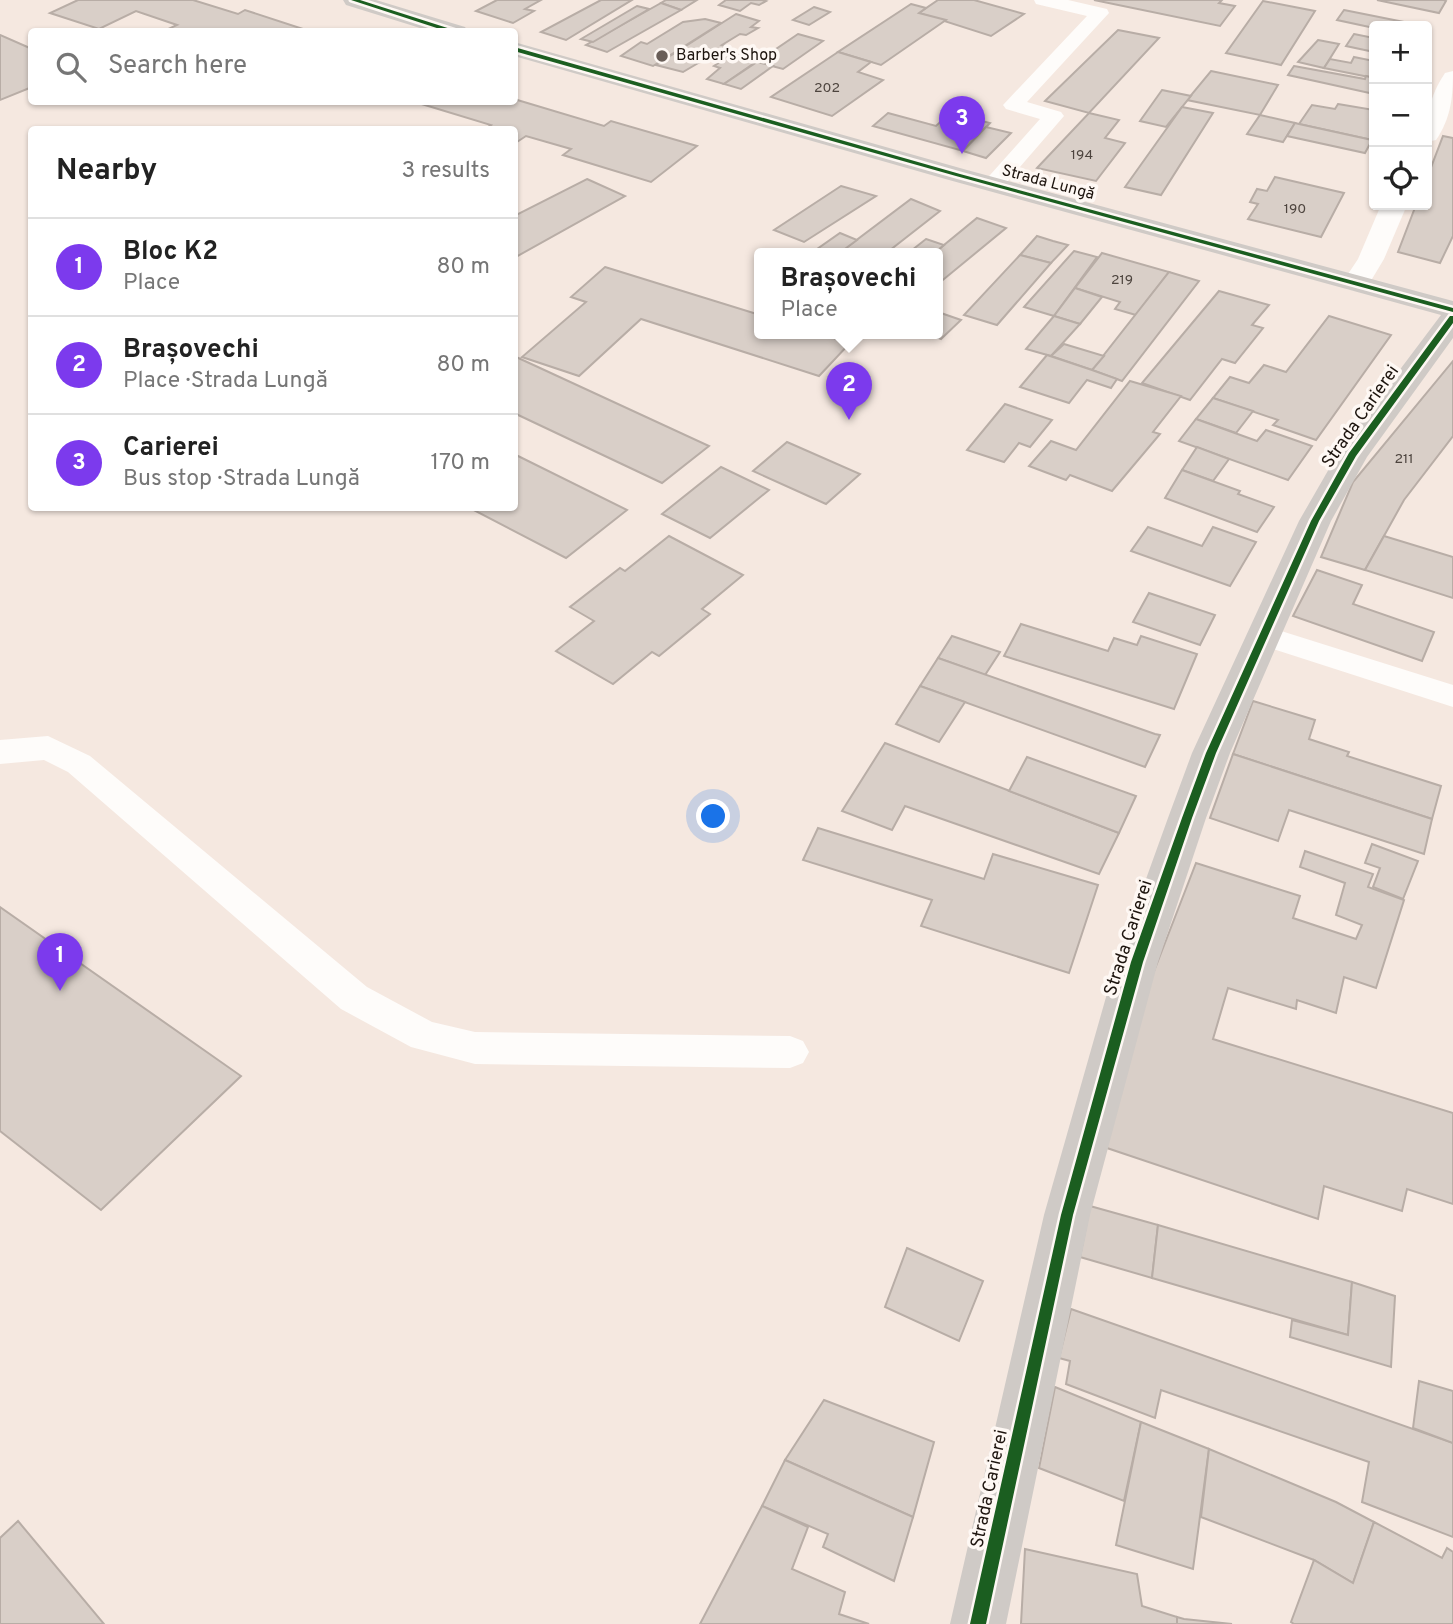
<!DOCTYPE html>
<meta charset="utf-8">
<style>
:root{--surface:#fff;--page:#f2f2f2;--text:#222;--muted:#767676;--line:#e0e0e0;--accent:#7c3aed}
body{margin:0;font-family:Overpass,sans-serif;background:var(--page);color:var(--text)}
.controls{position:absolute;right:21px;top:21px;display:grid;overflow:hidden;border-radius:7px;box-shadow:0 2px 5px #0004}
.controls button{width:63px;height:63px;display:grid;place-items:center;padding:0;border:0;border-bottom:2px solid var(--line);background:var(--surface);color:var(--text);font:35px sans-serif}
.you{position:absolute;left:714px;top:817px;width:24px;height:24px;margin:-18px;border:5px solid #fff;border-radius:50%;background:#1a73e8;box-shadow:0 0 0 10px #1a73e833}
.badge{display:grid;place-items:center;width:46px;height:46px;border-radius:50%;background:var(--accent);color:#fff;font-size:23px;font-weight:700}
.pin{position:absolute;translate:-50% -58px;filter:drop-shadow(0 2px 4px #0008)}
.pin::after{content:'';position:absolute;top:37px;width:24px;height:21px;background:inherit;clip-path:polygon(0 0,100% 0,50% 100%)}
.popup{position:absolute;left:754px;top:248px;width:189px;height:91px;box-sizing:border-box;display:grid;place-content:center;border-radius:7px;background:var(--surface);filter:drop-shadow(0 2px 5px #0005);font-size:23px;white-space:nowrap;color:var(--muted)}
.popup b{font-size:26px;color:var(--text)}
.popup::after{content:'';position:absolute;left:50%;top:100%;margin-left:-14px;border:14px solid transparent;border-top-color:var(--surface)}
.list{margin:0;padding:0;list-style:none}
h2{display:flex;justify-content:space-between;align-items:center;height:91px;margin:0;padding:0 28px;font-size:30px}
h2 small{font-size:23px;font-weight:400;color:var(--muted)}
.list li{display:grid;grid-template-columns:46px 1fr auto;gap:21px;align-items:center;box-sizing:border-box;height:98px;padding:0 28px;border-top:2px solid var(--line)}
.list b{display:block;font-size:26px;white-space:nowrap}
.list p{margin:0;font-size:23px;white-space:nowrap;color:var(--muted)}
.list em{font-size:23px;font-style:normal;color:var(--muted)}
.icon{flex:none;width:38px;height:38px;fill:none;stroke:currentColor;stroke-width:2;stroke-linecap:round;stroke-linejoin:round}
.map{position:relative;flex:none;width:1453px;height:1624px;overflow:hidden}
.search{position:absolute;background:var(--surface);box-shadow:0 2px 5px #0004;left:28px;top:28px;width:490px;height:77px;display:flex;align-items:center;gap:18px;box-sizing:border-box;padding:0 24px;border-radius:7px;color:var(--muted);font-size:26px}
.panel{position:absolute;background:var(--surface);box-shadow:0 2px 5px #0004;left:28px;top:126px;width:490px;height:385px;border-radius:7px}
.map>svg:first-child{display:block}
</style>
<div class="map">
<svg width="1453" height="1624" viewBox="0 0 1453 1624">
<rect width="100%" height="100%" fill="#f5e8e0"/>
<g fill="#d9cfc8" stroke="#b8ada6" stroke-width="2">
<polygon points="78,0 193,0 238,14 245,10 306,30 172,32 166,30 177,25 136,11 99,29 50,13"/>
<polygon points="497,0 541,0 525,9 534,11 513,23 476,11"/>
<polygon points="601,0 632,0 566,40 541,32"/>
<polygon points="666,0 697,0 681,10 661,3"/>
<polygon points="726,0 762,0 766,1 759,5 751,3 740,11 719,5"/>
<polygon points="938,0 974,0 1024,14 991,36 919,13"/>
<polygon points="1094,0 1222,0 1219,3 1235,6 1220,26"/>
<polygon points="1377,0 1444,0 1446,1 1439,13"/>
<polygon points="1263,1 1315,11 1281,65 1226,53"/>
<polygon points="661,3 681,10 607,52 586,45"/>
<polygon points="911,4 926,8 919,13 946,20 881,65 838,52"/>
<polygon points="637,6 649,9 593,42 581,39"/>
<polygon points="814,7 830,12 809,25 793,20"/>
<polygon points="1344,10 1424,26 1374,28 1337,20"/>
<polygon points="736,14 759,21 751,27 758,28 746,35 740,34 722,45 727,46 683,72 656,65"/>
<polygon points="705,19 721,23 653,66 621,56 641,42 647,44 683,22"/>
<polygon points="1118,30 1159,38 1089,113 1045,101"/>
<polygon points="798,34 823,41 783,69 757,62"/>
<polygon points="1354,34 1374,38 1374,52 1346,46"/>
<polygon points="0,35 32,49 32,87 0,100"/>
<polygon points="1318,40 1339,44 1324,68 1298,62"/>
<polygon points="735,52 760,59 724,84 707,79 720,68 714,66"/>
<polygon points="838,52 871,62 858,72 883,80 832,116 771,97"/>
<polygon points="1354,57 1374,61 1374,78 1324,68 1330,59 1351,63"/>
<polygon points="757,62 773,66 741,89 724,84"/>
<polygon points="1294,66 1365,79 1366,76 1374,78 1374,94 1288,75"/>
<polygon points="1211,71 1278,85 1260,115 1187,100"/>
<polygon points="1162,90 1191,96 1166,127 1140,121"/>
<polygon points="514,99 604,126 611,121 697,146 651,182 563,155 571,149 526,136 514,144 514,130 484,130 491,125 415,102"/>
<polygon points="1338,104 1374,110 1372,140 1299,124 1312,105 1335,109"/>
<polygon points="1182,107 1213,113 1161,195 1125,187"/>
<polygon points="888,113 936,126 950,113 990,123 963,151 873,126"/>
<polygon points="1089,113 1119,120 1105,138 1125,143 1096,181 1037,168"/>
<polygon points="1260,115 1295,123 1283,142 1247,134"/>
<polygon points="1295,123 1299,124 1372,140 1365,153 1287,136"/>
<polygon points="986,127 1011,133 986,158 963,151"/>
<polygon points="1443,136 1453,138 1453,236 1440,263 1398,252 1416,205 1427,205 1427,178"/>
<polygon points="1275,177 1344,193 1321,237 1248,219 1258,204 1250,202 1257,189 1267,191"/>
<polygon points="587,179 625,196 514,258 514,216"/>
<polygon points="841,186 876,196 804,242 774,230"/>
<polygon points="911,199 940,211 885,254 838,254"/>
<polygon points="977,218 1006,228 938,284 938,254 933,254"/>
<polygon points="840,233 857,240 838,254 810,254"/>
<polygon points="1037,236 1053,241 1068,245 1051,263 1020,255"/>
<polygon points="926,239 944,245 933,254 907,254"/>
<polygon points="1074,251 1097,257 1054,316 1024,307"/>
<polygon points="1102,253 1169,272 1136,315 1115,309 1120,302 1075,288"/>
<polygon points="1020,255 1051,263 997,325 964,315"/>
<polygon points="605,267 760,315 760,334 821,334 850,343 819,376 641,319 579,376 522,357 586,302 571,297"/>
<polygon points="1169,272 1199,281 1122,381 1092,370"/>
<polygon points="1075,288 1102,297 1080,324 1054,316"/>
<polygon points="1219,291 1269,305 1252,325 1263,328 1235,363 1222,359 1190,400 1142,383"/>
<polygon points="938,312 961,320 941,339 929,334 938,334"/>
<polygon points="1054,316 1080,324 1051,356 1026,349"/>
<polygon points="1329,316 1391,335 1316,440 1273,425 1278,420 1213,398 1230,377 1249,383 1264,365 1286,372"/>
<polygon points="1064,344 1104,356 1092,370 1051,356"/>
<polygon points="1047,355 1092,370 1117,379 1111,388 1087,380 1069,403 1020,387"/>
<polygon points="514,356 709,446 662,483 514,413"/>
<polygon points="1453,361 1453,436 1404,500 1365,570 1321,557 1353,482"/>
<polygon points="1130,381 1181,396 1153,432 1160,434 1112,491 1070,475 1066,480 1029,466 1051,441 1076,450"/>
<polygon points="1213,398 1253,411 1236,433 1196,419"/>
<polygon points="1005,404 1052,420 1030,447 1019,443 1004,462 967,450"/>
<polygon points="1196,419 1257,441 1266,430 1312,446 1288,480 1179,441"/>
<polygon points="787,442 860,474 826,504 753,471"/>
<polygon points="1197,447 1229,459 1213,481 1182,470"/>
<polygon points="514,454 627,510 566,558 470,508 514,508"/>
<polygon points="721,467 769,490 710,538 662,514"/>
<polygon points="1182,470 1240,491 1238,494 1274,507 1257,532 1165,498"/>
<polygon points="1148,527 1202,546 1213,527 1256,542 1230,586 1131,551"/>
<polygon points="669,536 743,575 702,609 710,614 659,656 652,652 613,684 556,651 594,621 570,607 620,568 625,571"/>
<polygon points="1384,536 1453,557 1453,598 1365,570"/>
<polygon points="1317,570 1362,585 1353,604 1434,632 1422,661 1293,616"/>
<polygon points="1149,593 1215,615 1200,645 1133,622"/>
<polygon points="1021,624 1108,651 1114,638 1137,645 1141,636 1197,654 1174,709 1004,656"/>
<polygon points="952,636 1000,652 985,675 938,658"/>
<polygon points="938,658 1155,734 1160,735 1145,767 920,686"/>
<polygon points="920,686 965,702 939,742 896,724"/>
<polygon points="1253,701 1315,720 1309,739 1349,752 1347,756 1441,786 1432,819 1233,754"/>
<polygon points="885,743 1119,833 1099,874 905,806 892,830 842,811"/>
<polygon points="1233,754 1432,819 1424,854 1289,810 1278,841 1210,818"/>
<polygon points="1027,757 1136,796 1119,833 1009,791"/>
<polygon points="818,828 984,879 993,854 1098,885 1069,973 921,926 932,900 803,860"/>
<polygon points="1372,844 1418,861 1403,899 1373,887 1380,868 1365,863"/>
<polygon points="1305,851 1373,874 1368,887 1404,900 1376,988 1344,977 1336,1013 1297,1000 1296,1009 1228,988 1213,1039 1453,1113 1453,1204 1407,1189 1402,1211 1324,1186 1318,1219 1101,1146 1137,1015 1196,863 1300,896 1293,918 1356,939 1362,925 1336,915 1345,883 1300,867"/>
<polygon points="0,907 241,1076 101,1210 0,1131"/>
<polygon points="1090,1206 1158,1225 1152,1278 1080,1257"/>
<polygon points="1158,1225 1352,1282 1348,1335 1152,1278"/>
<polygon points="907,1248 983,1281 959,1341 885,1307"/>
<polygon points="1352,1282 1395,1296 1391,1367 1290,1337 1292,1320 1348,1335"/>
<polygon points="1071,1309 1453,1443 1453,1537 1362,1502 1369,1462 1161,1390 1155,1418 1066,1384 1070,1361 1059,1358"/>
<polygon points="1419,1381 1453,1391 1453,1443 1413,1428"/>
<polygon points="1055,1387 1141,1422 1124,1501 1039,1468"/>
<polygon points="824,1400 934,1442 913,1517 785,1460"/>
<polygon points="1141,1422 1209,1449 1193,1569 1116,1545"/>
<polygon points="1209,1449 1336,1502 1374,1522 1353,1583 1314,1560 1201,1517"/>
<polygon points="785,1460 913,1517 894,1581 823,1547 828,1534 762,1506"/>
<polygon points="762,1506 808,1527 792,1569 845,1592 839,1614 869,1624 700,1624"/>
<polygon points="18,1521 104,1624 0,1624 0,1538"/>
<polygon points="1374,1522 1442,1558 1447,1548 1453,1552 1453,1624 1294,1624 1291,1622 1314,1560 1353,1583"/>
<polygon points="1025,1549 1137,1574 1142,1606 1177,1617 1177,1624 1021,1624"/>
<polygon points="1177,1617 1184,1619 1232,1624 1177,1624"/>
</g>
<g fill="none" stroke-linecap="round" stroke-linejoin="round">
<g fill="#fefcfa" fill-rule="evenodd">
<polygon points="1034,0 1068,0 1107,9 1109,13 1027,102 1061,112 1064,116 1001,189 985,189 982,184 1040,119 1006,109 1003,105 1087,16 1036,4"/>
<polygon points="1262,625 1453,685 1453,707 1251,642 1247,635 1251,628"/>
<polygon points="48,736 90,756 367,987 432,1022 475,1032 790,1036 803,1041 809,1052 803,1063 790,1068 475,1064 411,1047 341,1009 68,772 44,760 0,764 0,740"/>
</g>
<g fill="#fefcfa" fill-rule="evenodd">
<path d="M1453,71C1453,97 1451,118 1436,140L1427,142C1427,115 1429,97 1445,73Z"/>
<polygon points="1381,205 1407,205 1384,259 1366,289 1356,291 1346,289 1342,283 1358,259"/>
</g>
<g fill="#cfcac6" fill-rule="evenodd">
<polygon points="343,0 376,0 465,27 468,32 433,32 346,5"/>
<polygon points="514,42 967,170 1453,301 1453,338 1367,457 1331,521 1230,753 1206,818 1158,962 1090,1215 1006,1624 950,1624 1044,1215 1116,962 1168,818 1192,753 1299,521 1341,448 1441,315 949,180 514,56"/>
</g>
<defs>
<g id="cycleway">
<polygon points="351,0 360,0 460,32 449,32"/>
<polygon points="514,47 960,174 1453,308 1453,312 956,176 514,51"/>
<polygon points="1450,316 1453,316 1453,323 1356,456 1319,521 1216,753 1192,818 1143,962 1073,1215 986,1624 970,1624 1061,1215 1131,962 1182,818 1206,753 1311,521 1349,453"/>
</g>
</defs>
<use href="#cycleway" stroke="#fef8f4" stroke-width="5"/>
<use href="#cycleway" fill="#1b5e20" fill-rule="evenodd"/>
</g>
<circle fill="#695e58" stroke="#fef8f4" stroke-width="2.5" cx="662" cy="56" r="7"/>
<g text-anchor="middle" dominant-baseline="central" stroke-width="7" stroke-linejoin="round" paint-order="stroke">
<g font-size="14" fill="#4d443e">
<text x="827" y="88">202</text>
<text x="1082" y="155">194</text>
<text x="1295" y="209">190</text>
<text x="1122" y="280">219</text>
<text x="1404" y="459">211</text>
</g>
<g font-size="16" fill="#1d140e" stroke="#fef8f4" text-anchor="start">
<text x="676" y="56">Barber's Shop</text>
</g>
<g font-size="16" fill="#1d140e" stroke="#fef8f4">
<text transform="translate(1048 183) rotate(15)">Strada Lungă</text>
</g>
<g font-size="18" fill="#1d140e" stroke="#fef8f4">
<text transform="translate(1361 417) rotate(-55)">Strada Carierei</text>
<text transform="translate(1129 938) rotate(-72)">Strada Carierei</text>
<text transform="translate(990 1489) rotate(-78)">Strada Carierei</text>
</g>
</g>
</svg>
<div class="controls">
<button>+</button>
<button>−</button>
<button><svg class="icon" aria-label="locate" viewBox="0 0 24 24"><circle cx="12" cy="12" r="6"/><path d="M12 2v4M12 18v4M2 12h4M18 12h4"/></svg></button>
</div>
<div class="you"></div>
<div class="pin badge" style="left:60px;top:991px">1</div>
<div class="pin badge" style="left:849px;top:420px">2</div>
<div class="popup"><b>Brașovechi</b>Place</div>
<div class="pin badge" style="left:962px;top:154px">3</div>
<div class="search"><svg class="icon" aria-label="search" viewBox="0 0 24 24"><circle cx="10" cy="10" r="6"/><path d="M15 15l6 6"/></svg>Search here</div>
<section class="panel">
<h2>Nearby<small>3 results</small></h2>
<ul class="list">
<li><span class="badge">1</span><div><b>Bloc K2</b><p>Place</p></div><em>80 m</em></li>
<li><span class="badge">2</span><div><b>Brașovechi</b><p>Place · Strada Lungă</p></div><em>80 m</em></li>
<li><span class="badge">3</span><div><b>Carierei</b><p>Bus stop · Strada Lungă</p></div><em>170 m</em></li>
</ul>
</section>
</div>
